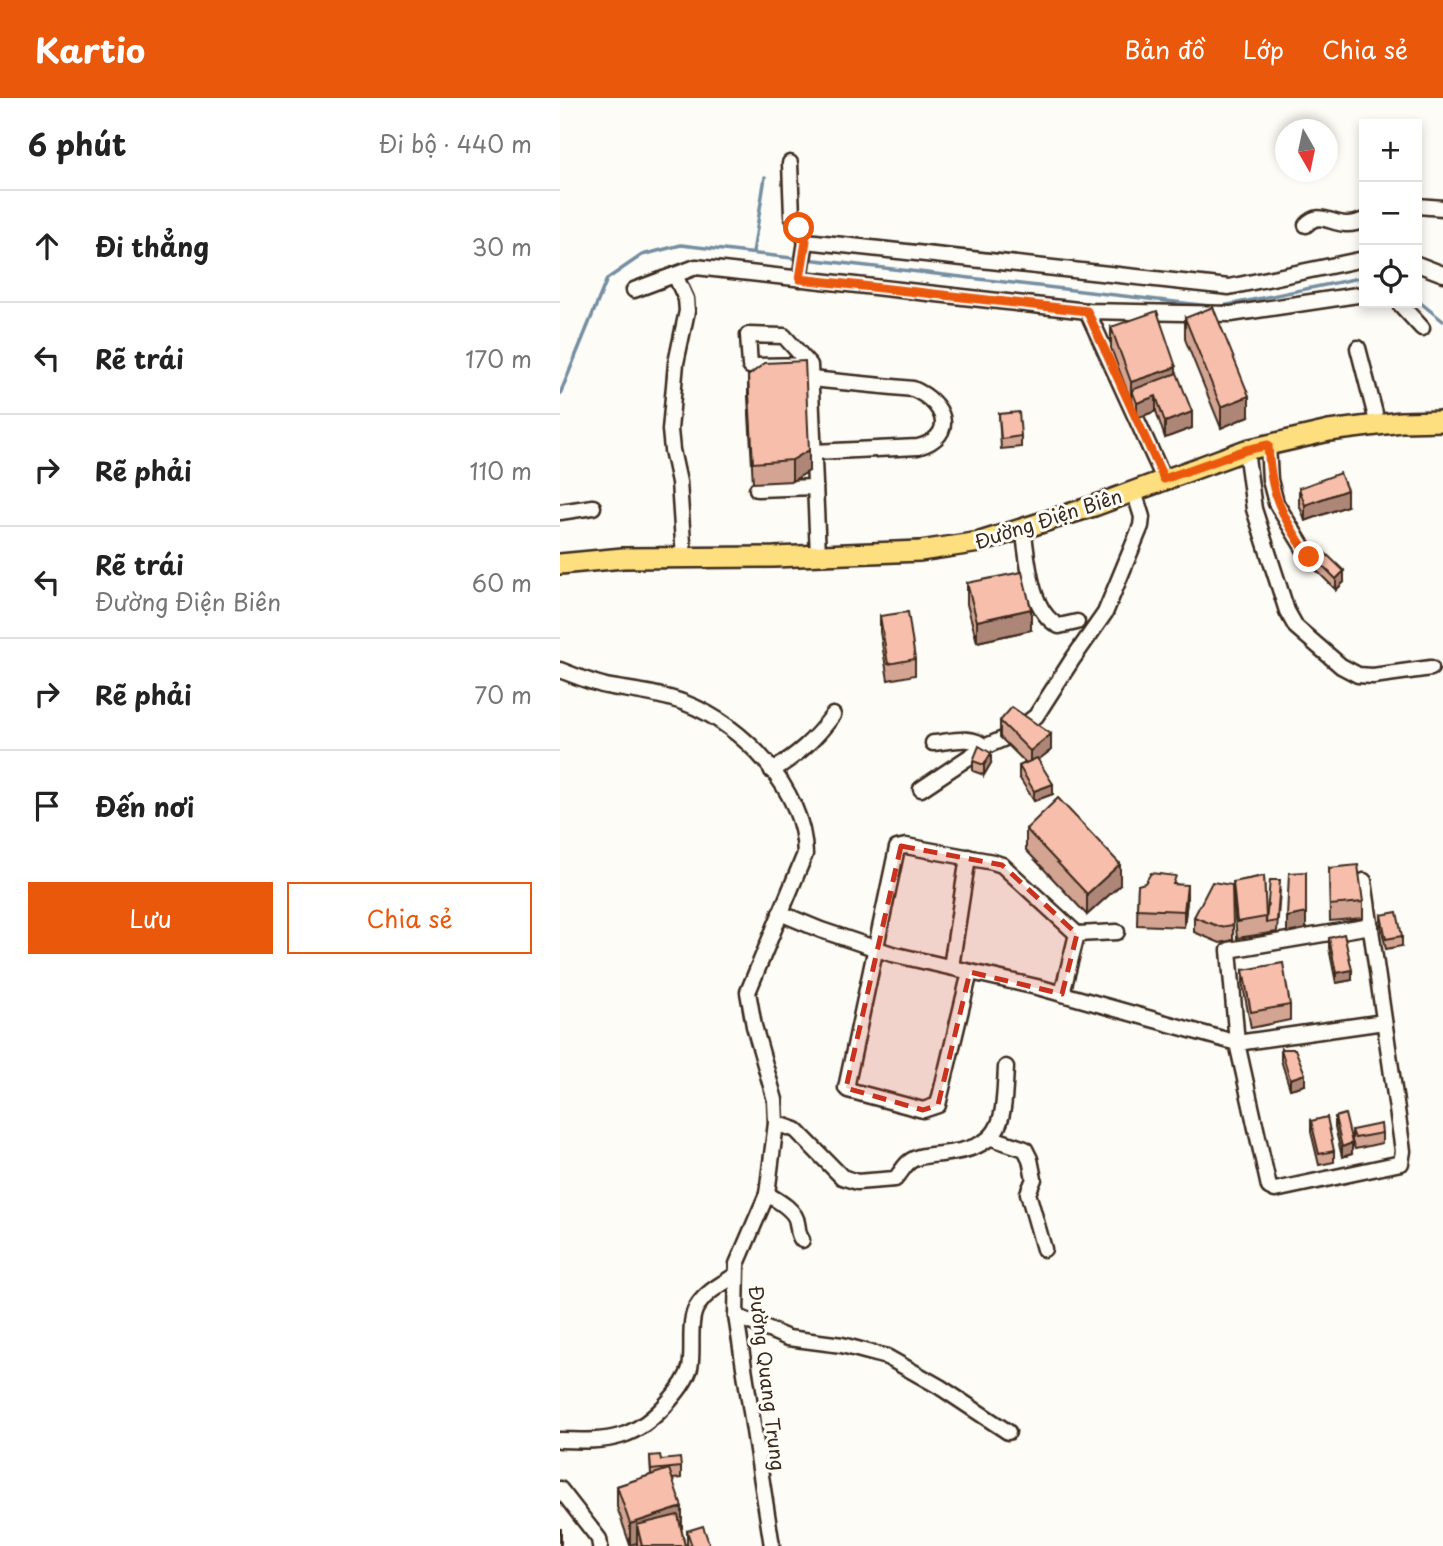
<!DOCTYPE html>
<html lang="vi">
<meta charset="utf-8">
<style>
:root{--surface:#fff;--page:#f6f6f6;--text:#222;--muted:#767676;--line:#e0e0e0;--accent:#ea580c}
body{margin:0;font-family:"Playpen Sans",sans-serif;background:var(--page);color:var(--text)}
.controls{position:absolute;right:21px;top:21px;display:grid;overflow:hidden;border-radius:0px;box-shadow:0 4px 10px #0003}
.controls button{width:63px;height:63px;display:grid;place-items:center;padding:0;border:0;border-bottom:2px solid var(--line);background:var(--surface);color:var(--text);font:35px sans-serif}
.compass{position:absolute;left:715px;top:21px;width:63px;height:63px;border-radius:50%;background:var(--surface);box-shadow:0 4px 10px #0003;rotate:171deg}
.stop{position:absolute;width:21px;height:21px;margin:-16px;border:5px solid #ea580c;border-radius:50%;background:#fff}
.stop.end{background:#ea580c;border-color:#fff;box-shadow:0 2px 7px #0008}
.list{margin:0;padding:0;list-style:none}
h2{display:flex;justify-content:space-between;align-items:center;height:91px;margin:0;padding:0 28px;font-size:30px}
h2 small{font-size:23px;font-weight:400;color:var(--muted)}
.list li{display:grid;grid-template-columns:46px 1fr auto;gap:21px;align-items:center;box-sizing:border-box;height:112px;padding:0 28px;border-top:2px solid var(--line)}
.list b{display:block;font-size:26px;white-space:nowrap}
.list p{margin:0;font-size:23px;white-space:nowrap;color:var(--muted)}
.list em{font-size:23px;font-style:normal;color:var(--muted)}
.actions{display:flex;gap:14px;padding:21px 28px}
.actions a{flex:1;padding:16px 0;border:2px solid var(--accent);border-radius:0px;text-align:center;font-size:24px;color:var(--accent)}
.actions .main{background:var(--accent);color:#fff}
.icon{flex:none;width:38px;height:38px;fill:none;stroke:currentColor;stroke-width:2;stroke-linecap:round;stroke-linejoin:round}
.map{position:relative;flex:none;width:883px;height:1448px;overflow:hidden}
header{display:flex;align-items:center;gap:42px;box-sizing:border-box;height:98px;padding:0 35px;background:var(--accent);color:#fff}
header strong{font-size:33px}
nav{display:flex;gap:38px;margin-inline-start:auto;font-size:24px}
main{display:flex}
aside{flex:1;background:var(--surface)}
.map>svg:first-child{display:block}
</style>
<header>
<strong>Kartio</strong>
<nav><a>Bản đồ</a><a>Lớp</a><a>Chia sẻ</a></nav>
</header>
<main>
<aside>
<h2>6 phút<small>Đi bộ · 440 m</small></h2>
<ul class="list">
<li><svg class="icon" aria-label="ahead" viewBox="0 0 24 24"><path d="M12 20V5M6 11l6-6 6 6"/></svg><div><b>Đi thẳng</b></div><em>30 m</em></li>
<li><svg class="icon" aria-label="left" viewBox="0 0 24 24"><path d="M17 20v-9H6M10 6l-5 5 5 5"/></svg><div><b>Rẽ trái</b></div><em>170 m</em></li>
<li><svg class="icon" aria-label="right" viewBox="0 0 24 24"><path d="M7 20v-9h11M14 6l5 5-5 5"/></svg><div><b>Rẽ phải</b></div><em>110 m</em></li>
<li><svg class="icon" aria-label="left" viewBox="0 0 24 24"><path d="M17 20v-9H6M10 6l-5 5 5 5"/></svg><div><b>Rẽ trái</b><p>Đường Điện Biên</p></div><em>60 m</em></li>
<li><svg class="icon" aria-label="right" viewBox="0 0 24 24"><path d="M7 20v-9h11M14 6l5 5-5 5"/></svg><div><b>Rẽ phải</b></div><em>70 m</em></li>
<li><svg class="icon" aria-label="arrive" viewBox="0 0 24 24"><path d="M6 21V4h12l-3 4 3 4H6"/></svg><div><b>Đến nơi</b></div></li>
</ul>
<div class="actions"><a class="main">Lưu</a><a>Chia sẻ</a></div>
</aside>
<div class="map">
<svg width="883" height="1448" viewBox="0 0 883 1448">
<rect width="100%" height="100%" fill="#fdfcf7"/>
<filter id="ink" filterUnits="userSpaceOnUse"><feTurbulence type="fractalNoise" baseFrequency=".0143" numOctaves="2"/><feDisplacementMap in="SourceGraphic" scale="14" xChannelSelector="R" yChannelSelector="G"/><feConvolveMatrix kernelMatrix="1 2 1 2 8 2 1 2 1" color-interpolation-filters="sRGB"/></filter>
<g filter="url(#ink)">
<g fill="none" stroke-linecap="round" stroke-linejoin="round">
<g stroke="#758ea1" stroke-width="3.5">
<polyline points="193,155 205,79"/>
<polyline points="247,161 658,209 804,179"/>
<polyline points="857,202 883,223"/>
<polyline points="0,296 47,181 82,157 121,147 240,161"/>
</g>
<defs>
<g id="minor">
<polyline points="230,65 232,118 246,143 669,189 804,161"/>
<polyline points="857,108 883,110"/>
<path d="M746,127C763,108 776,136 804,122"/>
<polyline points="857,166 883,176"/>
<polyline points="115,177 126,201 127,213 116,265 110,332 112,352 119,384 124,460"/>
<polyline points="240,181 246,143"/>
<polyline points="74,192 136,169 527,213 671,216 804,196"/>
<polyline points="839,205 862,230"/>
<polyline points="527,213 604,381"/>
<polyline points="798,250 818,327"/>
<polyline points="250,267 190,268 188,237 224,238 250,267 258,457"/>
<path d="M251,281L353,291C384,304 399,337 358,349L254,354"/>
<polyline points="708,347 710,382 716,405 749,459"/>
<polyline points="686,352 694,411 727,513 736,529 781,568 798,577 813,578 871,570"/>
<polyline points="197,391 255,389"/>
<polyline points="0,414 33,409"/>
<path d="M463,430C468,460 469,513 499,528L517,524"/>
<path d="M0,572C15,578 30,584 46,588C72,593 99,595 125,605C183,627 244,691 245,756L188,894L194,928L215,1002L216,1025L207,1096L177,1166L176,1218L212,1448"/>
<path d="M373,645C388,644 413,636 424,649"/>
<path d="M212,673C238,656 254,643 273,617"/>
<polyline points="361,691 424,649 450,638 476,618 512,562 545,515 581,428 582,419 574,393"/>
<polyline points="804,783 843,1053 841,1065 715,1092 709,1089 677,945 669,852 811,828"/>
<polyline points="220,815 261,832 332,856 481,890 677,945 824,924"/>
<polyline points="391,869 408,759"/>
<polyline points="410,874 378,1007 363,1012 288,992 286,990 337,750 346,748 433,764 442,767 517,836 557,834"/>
<polyline points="502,896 517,836"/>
<path d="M216,1025L236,1032L282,1079L297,1084L335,1081C340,1076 344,1068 349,1064C357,1057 372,1057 381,1056C446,1049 443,1024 446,969"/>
<polyline points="432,1040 465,1051 470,1061 474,1081 468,1095 484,1151"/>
<path d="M207,1096C217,1102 236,1112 237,1125C239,1133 237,1135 242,1142"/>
<polyline points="176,1218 228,1240 282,1247 327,1259 380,1289 448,1334"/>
<path d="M0,1342C50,1344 76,1342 110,1302C117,1294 127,1281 130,1270C134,1253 127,1221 138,1207C147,1193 162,1186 176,1177"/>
<polyline points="0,1391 39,1441 40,1448"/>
</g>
<polyline id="major" points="0,466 63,460 214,459 360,453 420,444 534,408 686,352 769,333 841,324 883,323"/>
</defs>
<use href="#minor" stroke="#3b2a1e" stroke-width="19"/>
<use href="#major" stroke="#3b2a1e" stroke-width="24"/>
<use href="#minor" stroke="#fdfcf7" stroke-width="14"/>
<use href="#major" stroke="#fedf80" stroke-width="19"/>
</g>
<g fill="#d4a493" stroke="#3b2a1e" stroke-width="2">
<polygon points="625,220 689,318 661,330 625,241"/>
<polygon points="551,229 616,276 632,330 605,340 596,313 577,320 572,308 572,304 571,304 551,250"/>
<polygon points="188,278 249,373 232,383 193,385 188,299"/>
<polygon points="439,316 461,338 461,349 441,351"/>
<polygon points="739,390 787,408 745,423 739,406"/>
<polygon points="748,453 784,484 776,492 748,464"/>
<polygon points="407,485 471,532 417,544 407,506"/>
<polygon points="320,518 355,561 355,577 328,582 320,534"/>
<polygon points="440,623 491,652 478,662 493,696 474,703 459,679 459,668 466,665 440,639"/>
<polygon points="413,663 431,665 424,677 413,673"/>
<polygon points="466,731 560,787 527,817 466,752"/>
<polygon points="769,770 803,804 803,820 770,823"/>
<polygon points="704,778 706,825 720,792 717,834 677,840 673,800 673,784"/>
<polygon points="616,786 627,803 624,829 577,827 578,787"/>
<polygon points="821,817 842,838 842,848 826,851 821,828"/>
<polygon points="634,819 673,827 673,842 660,845 634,834"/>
<polygon points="769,840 792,882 776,885 769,850"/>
<polygon points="683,872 730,907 730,922 691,930 683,888"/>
<polygon points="721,951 745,987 730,991 721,962"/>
<polygon points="775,1019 792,1056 782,1059 775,1029"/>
<polygon points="751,1023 774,1053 774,1064 759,1067 751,1034"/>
<polygon points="792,1032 822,1035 822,1045 795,1051 792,1043"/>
<polygon points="90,1358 121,1369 121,1380 113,1381 122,1430 121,1430 125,1448 77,1448 77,1445 70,1447 57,1409 57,1388 91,1377"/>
<polygon points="127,1433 150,1448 127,1448"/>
</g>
<g fill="#ad8678" stroke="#3b2a1e" stroke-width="2">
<polygon points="616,269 616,290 572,292 572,304 571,304 571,284"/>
<polygon points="596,298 596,313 577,320 577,305"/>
<polygon points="689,298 689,318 661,330 661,309"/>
<polygon points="632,314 632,330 605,340 605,324"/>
<polygon points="249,352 249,373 232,383 232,362"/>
<polygon points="787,392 787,408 745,423 745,407"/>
<polygon points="784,473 784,484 776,492 776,481"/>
<polygon points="471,511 471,532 417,544 417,523"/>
<polygon points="491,636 491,652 470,668 470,653"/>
<polygon points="431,655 431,665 424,677 424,667"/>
<polygon points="493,686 493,696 474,703 474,693"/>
<polygon points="560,766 560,787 527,817 527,796"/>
<polygon points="627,787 627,803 624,829 624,813"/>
<polygon points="746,815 746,831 727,835 727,819"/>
<polygon points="792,872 792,882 776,885 776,875"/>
<polygon points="745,976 745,987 730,991 730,981"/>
<polygon points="792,1045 792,1056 782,1059 782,1049"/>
<polygon points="122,1409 122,1430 81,1443 77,1427 77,1445 70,1447 70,1426"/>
<polygon points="0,1431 1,1431 1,1446 0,1447"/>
</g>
<g fill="#f7bfab" stroke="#3b2a1e" stroke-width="2">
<polygon points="653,209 689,298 661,309 625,220"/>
<polygon points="597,213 616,269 571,284 551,229"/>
<polygon points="245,263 249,352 232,362 193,365 188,278 205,265"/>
<polygon points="617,275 632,314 605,324 596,298 577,305 572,292"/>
<polygon points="459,314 461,338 441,341 439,316"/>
<polygon points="780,375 787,392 745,407 739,390"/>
<polygon points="757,447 784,473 776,481 748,453"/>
<polygon points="462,474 471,511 417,523 407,485"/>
<polygon points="348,514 355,561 328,566 320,518"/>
<polygon points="452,609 491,636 470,653 440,623"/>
<polygon points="419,648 431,655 424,667 413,663"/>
<polygon points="477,660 493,686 474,693 459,668"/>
<polygon points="498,700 560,766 527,796 466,731"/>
<polygon points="798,767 803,804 770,807 769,770"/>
<polygon points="746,774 746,815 727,819 729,775"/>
<polygon points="591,775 616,778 613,786 627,787 624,813 577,811 578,787 585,785"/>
<polygon points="704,778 706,819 677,824 673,784"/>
<polygon points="710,782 720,782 717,823 706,825"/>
<polygon points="652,784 672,787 673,827 660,829 634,819"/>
<polygon points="837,814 842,838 826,841 821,817"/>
<polygon points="784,836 792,872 776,875 769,840"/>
<polygon points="723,865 730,907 691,914 683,872"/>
<polygon points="721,951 735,951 745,976 730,981"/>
<polygon points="785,1016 792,1045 782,1049 775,1019"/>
<polygon points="767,1019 774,1053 759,1056 751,1023"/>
<polygon points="821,1026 822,1035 795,1040 792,1032"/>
<polygon points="100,1357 101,1362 120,1360 121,1369 91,1372 90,1358"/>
<polygon points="109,1371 122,1409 70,1426 57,1388"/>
<polygon points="118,1417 125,1448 82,1448 77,1427"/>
<polygon points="143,1428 150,1448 132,1448 127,1433"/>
</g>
</g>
<g fill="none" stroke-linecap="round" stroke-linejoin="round" filter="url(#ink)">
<path stroke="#ea580c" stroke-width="9" d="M239,130L246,143L240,181L527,213L604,381L686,352L708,347C711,400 721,415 749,459"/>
</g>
<path fill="#c8321e" fill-opacity="0.2" stroke="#c8321e" stroke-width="5" stroke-dasharray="14 9" stroke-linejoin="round" d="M341,748L442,767L517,836L502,896L410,874L378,1007L363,1012L286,990Z"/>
<g text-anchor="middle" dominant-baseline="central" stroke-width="6" stroke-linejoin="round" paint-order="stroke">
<g font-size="19" fill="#3b2a1e" stroke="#fdfcf7">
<text transform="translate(488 420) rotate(-18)">Đường Điện Biên</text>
<text transform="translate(208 1280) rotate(83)">Đường Quang Trung</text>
</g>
</g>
</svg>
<div class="controls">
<button>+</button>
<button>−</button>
<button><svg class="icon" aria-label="locate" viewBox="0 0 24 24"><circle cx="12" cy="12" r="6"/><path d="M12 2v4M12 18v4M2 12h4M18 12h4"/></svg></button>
</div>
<svg class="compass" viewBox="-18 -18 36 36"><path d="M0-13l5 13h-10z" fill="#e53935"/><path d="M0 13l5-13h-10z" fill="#767676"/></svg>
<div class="stop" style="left:239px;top:130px"></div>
<div class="stop end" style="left:749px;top:459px"></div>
</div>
</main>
